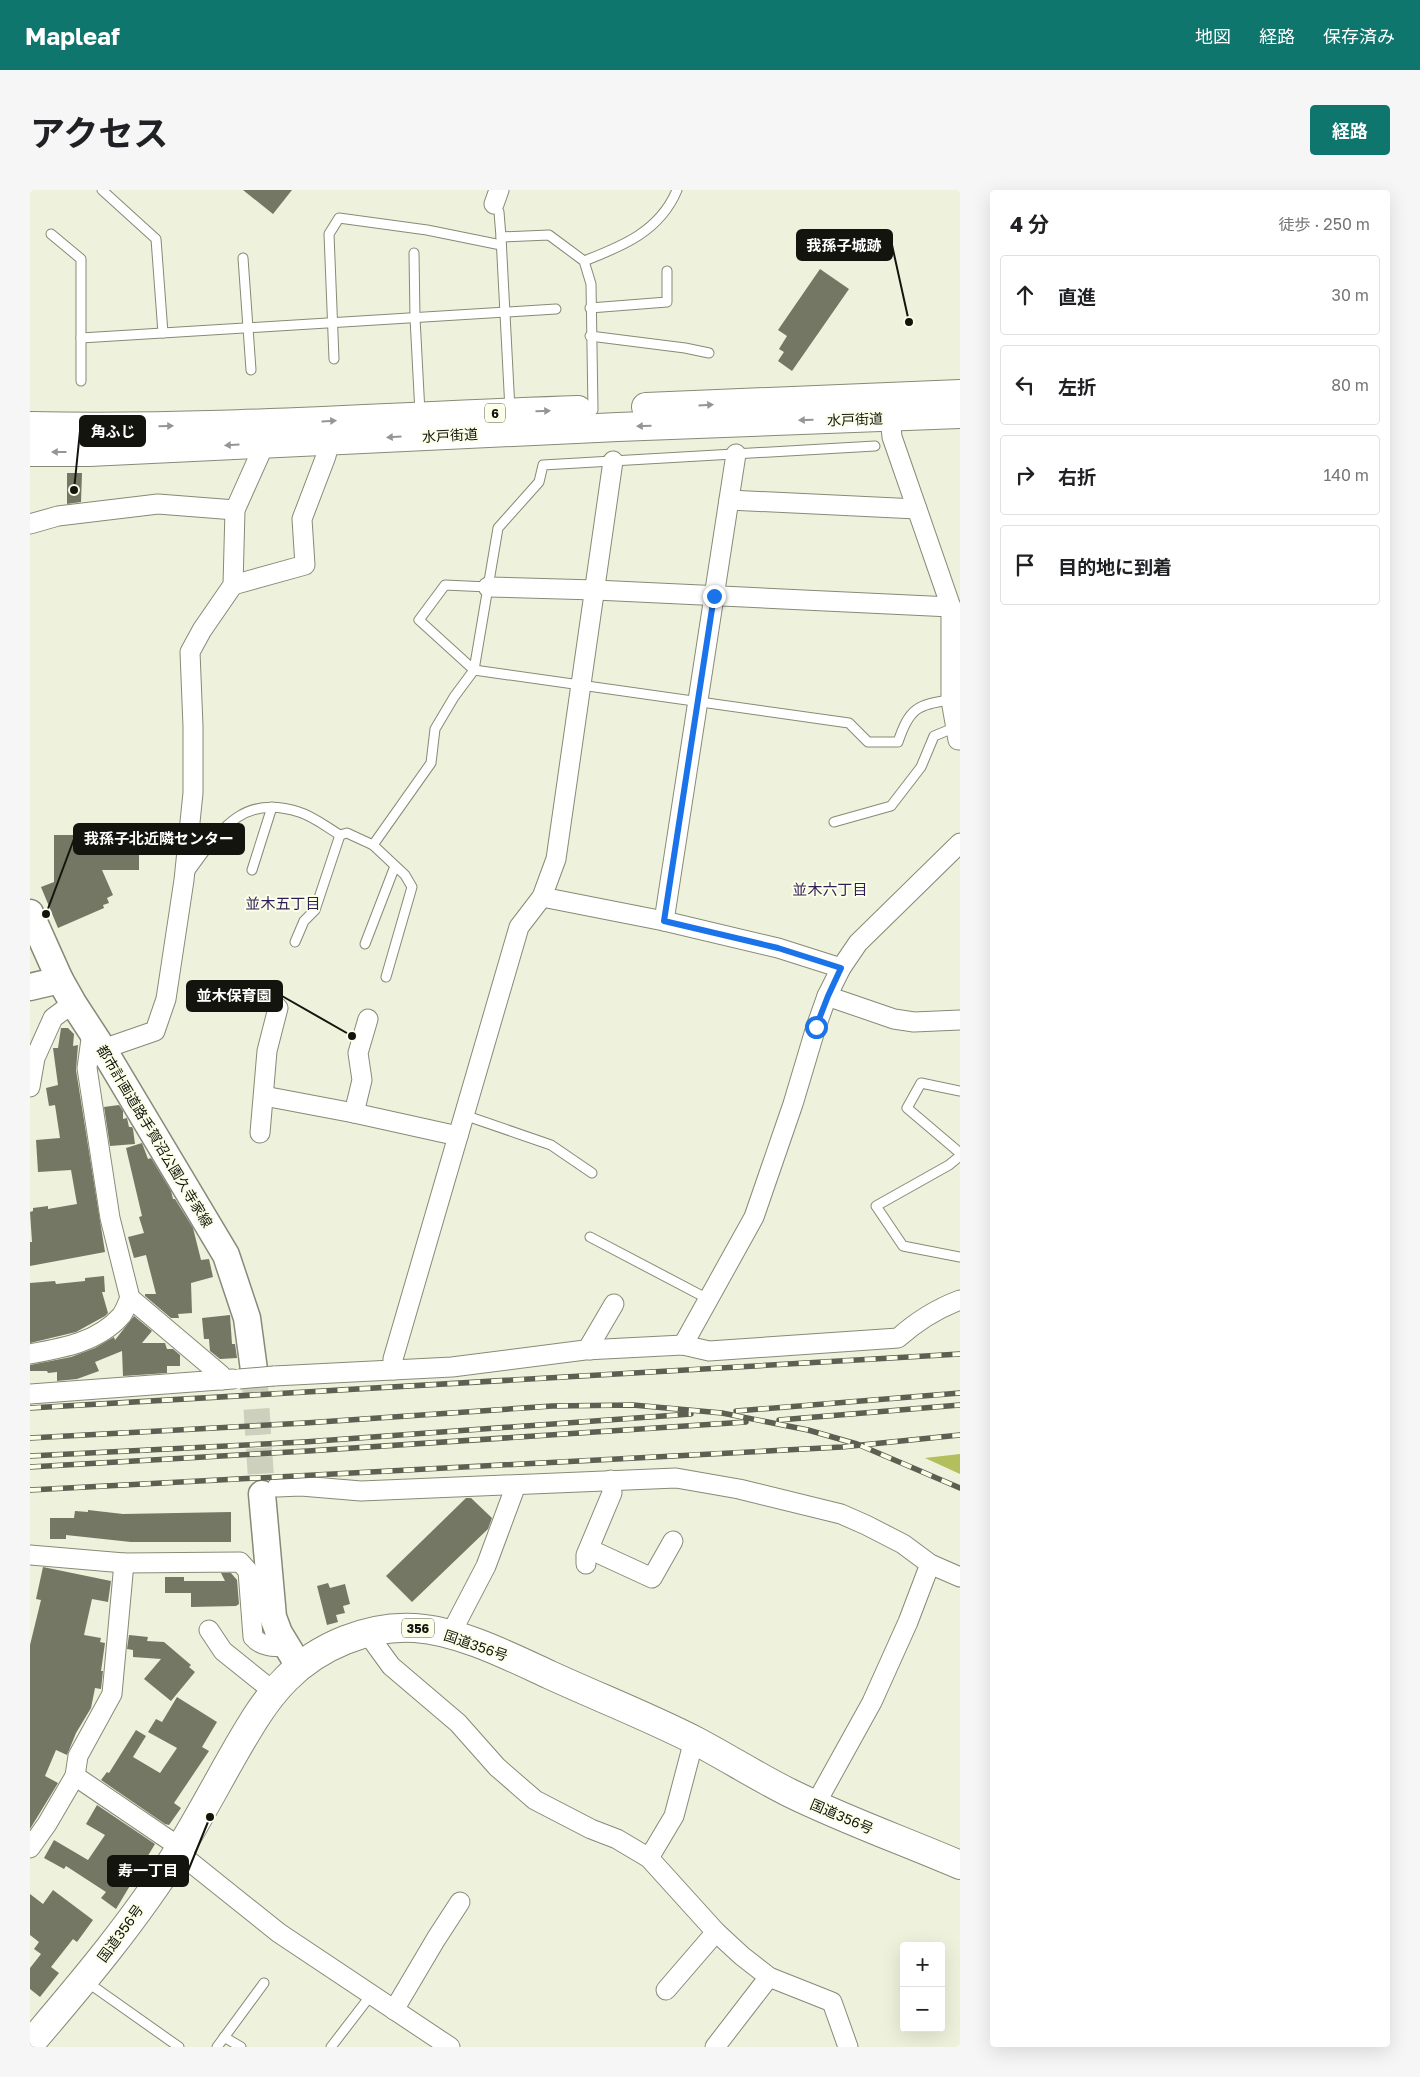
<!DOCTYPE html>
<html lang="ja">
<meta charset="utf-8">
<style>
:root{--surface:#fff;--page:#f6f6f6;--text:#202124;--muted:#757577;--line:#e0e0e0;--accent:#0f766e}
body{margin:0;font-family:"Golos Text","Noto Sans JP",sans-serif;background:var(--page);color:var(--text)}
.controls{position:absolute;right:15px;bottom:15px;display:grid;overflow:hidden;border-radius:5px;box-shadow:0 5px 20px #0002}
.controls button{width:45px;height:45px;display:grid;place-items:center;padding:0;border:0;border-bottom:1px solid var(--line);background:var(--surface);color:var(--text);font:25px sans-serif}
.stop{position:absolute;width:15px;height:15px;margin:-11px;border:4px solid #1a73e8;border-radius:50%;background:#fff}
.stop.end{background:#1a73e8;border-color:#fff;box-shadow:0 1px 5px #0008}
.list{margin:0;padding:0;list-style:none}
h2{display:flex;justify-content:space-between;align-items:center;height:65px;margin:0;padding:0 20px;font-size:21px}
h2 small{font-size:16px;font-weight:400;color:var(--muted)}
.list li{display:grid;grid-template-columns:32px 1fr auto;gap:15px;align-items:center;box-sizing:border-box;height:80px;margin:0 10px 10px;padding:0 10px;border:1px solid var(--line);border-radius:5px}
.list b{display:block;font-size:19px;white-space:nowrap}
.list em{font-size:16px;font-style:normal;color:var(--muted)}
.icon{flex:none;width:28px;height:28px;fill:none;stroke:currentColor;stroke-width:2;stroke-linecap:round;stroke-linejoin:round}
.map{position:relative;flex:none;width:930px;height:1857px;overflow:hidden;border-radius:5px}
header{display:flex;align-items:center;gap:30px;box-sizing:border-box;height:70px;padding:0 25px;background:var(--accent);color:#fff}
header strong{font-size:24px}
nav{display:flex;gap:28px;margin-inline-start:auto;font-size:18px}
.intro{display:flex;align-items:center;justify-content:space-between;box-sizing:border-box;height:120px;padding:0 30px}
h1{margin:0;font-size:35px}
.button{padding:12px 22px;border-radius:5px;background:var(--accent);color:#fff;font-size:18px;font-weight:700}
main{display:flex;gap:30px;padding:0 30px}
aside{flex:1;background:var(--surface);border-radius:5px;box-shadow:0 5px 20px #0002}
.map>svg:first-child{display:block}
</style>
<header>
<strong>Mapleaf</strong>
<nav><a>地図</a><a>経路</a><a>保存済み</a></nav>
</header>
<div class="intro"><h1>アクセス</h1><a class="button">経路</a></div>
<main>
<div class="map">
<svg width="930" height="1857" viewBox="0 0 930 1857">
<rect width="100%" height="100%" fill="#eef1db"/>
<polygon fill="#b3be5c" points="930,1264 930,1284 895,1268"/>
<g fill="#747763">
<polygon points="213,0 262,0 243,24"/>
<polygon points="790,79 819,99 762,181 748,171 754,162 749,159 757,146 748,140"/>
<polygon points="37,283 52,283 51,312 37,314"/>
<polygon points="80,637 80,643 100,643 100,665 109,665 109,680 72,680 83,705 77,708 79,713 73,715 74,718 28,738 11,697 24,692 24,645 48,645 48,638"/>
<polygon points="31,838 38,838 44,844 43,856 48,855 46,880 75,1062 0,1076 0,1052 2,1052 0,1022 3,1021 3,1018 18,1016 18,1019 47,1014 41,980 8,982 6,950 30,948 25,915 19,916 16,898 28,895 23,858 28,858"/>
<polygon points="89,915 93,921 93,929 97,928 99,937 102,937 103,939 105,954 80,956 74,917"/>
<polygon points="112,953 118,969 121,968 141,1001 143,1009 145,1009 163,1038 171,1070 179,1069 183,1087 161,1093 162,1123 148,1124 149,1128 141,1128 115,1106 115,1104 126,1104 116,1065 104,1068 98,1047 114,1043 109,1027 112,1026 96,958"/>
<polygon points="74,1086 75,1102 72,1102 78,1123 75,1126 46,1142 0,1153 0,1093 25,1091 26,1094 55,1091 55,1088"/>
<polygon points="200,1125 202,1154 205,1154 207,1168 190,1169 180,1161 179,1149 174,1149 172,1128"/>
<polygon points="104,1126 122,1141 112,1153 135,1153 137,1159 143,1159 150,1165 150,1176 137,1176 137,1183 93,1186 92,1161 65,1172 69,1181 47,1189 27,1191 27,1182 18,1183 17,1181 0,1181 0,1175 41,1167 65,1158 84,1147 85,1150"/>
<polygon points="436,1308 441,1308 462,1328 458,1339 382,1412 356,1386"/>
<polygon points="58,1320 93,1324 201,1322 201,1352 101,1352 36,1345 36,1349 20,1349 20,1328 44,1328 45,1321 58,1322"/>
<polygon points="13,1377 81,1391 78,1412 62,1409 54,1445 71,1448 70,1452 75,1453 71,1481 73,1481 71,1499 65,1498 61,1518 46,1543 37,1565 26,1560 15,1586 28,1593 0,1639 0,1455 11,1410 6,1409"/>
<polygon points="191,1383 201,1383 207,1390 209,1414 206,1416 161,1417 161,1403 135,1403 135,1387 154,1387 154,1391 195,1391"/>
<polygon points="298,1393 300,1398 315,1394 320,1414 313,1416 315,1423 306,1425 308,1432 297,1435 287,1396"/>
<polygon points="99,1445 118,1447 117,1451 134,1452 161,1475 159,1477 165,1482 141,1511 114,1489 131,1469 103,1467 103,1460 97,1459"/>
<polygon points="147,1507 187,1532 172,1557 179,1561 144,1613 151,1618 139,1635 135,1634 71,1590 77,1582 79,1583 106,1540 116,1546 103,1567 130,1583 147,1558 118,1542 126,1529 132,1532"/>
<polygon points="67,1615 125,1654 86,1719 71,1708 76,1702 36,1676 34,1679 14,1668 24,1650 58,1670 75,1645 56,1634"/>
<polygon points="23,1700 63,1730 47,1752 43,1749 21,1777 29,1783 10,1807 0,1799 0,1778 11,1764 4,1759 9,1752 0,1745 0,1704 13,1714"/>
</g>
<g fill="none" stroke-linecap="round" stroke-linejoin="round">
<polyline stroke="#cdd0bc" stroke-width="26" stroke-dasharray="26 13" stroke-linecap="butt" points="224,1180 232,1304"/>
<defs>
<g id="lane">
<polyline points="72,0 126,49 133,143"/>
<polyline points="464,14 469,22 471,47 480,220"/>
<polyline points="21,44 51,69 51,191"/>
<polyline points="471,47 519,45 554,71 561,94 563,220"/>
<polyline points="384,63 385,128 390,223"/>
<polyline points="213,68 221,180"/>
<path d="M554,71C593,56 630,41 647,0"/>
<polyline points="560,118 637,112 637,81"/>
<polyline points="560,146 655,158 679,163"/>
<polyline points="51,148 526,119"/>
<polyline points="304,169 299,44 309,28 397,40 471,55"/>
<path d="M458,397L415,395L389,430L444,480L819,533L838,552H868C879,519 887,514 921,510"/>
<polyline points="804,632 861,616 891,577 904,546 926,537"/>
<polyline points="343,655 401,573 405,539 424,507 444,480 468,338 509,292 513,275 845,256"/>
<polyline points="222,680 242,617"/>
<path d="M158,684C189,642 211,603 269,622C283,626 298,638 310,645L317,643L343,655L375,685L382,697L356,787"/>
<polyline points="265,752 274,731 285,720 310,645"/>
<polyline points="335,754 365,676"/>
<polyline points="930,901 891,893 877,918 930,963"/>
<polyline points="434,925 521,955 562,983"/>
<polyline points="930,966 919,975 846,1016 873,1056 930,1067"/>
<polyline points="560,1047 678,1109"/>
<polyline points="57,1792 149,1857"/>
<polyline points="194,1847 211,1857"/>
<polyline points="187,1857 234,1793"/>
<polyline points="301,1857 341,1805"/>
</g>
<g id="street">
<polyline points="464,14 469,0"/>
<polyline points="859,215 862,247 921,417 921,510 928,550 930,550"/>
<polyline points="699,310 887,319"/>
<polyline points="0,334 28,326 128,314 205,320"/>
<polyline points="203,395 275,375 272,329 296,266 300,250"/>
<polyline points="458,397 565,400 921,417"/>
<polyline points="512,707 634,731 748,758 811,778"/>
<polyline points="634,731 706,264"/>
<polyline points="797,806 864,829 884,832 930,830"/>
<polyline points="62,842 57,878 80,1028 100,1108 191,1185 192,1190"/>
<polyline points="73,859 125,841 136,809 154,690 163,603 163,536 160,462 172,440 203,395 205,320 235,253"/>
<polyline points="0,897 5,868 23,828 43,813"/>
<polyline points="234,906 324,923 428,946"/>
<polyline points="324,923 332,890 328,863 338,829"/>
<polyline points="230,943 237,861 248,818"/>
<polyline points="653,1155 724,1027 763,914 786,837 797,806 811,778 828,753 930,653"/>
<polyline points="560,1160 560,1155 584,1114"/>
<path d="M0,1164C33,1158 68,1152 91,1126C95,1121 97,1114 100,1108"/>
<polyline points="363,1180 363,1169 489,737 512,707 526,669 583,271"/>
<path d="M244,1186L422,1177L555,1160L653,1155L679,1161L868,1148C887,1131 906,1119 930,1110"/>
<polyline points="0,1204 203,1189"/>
<polyline points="247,1297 271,1296 331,1301 646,1288 709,1299 811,1324 836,1335 873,1354 900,1374 930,1387"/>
<polyline points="559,1359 622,1388 643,1351"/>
<path d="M0,1365L94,1373L210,1372L218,1381L223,1447C231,1457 245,1457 257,1457"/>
<polyline points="556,1374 556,1365 582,1303 581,1290"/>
<polyline points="179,1440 193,1461 244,1502"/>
<polyline points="337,1443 361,1476 428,1533 467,1577 505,1610 561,1639 587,1649 619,1668 686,1742 712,1766 739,1787 802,1812 818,1857"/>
<polyline points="420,1445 456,1376 486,1295"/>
<polyline points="45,1586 48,1566 82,1504 94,1373"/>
<polyline points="785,1615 842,1512 878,1432 900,1374"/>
<polyline points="0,1658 17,1634 45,1586 142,1652 159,1671 249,1743 420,1857"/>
<polyline points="619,1668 644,1626 664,1550"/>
<polyline points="636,1800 686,1742"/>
<polyline points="364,1820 406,1749 430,1712"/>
<polyline points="685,1857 739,1787"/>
</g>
<g id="secondary">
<polyline points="0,723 30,790 43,813 73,859 196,1065 217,1128 224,1180"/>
<polyline points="0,797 30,790"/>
<polyline points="232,1304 243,1427 249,1443 269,1476"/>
</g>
<g id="highway">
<polyline points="616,217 930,204"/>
<path d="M0,236C183,240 366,226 548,220"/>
<polyline points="0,262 59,262 588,237 930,224"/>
<path d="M0,1854C53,1792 106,1729 149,1660C169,1628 186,1595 205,1562C220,1536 235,1510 256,1489C288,1456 339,1435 385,1438C430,1441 479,1466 520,1485C568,1507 619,1527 666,1551C698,1568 728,1587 760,1603C815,1630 874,1651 930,1675"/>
</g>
</defs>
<use href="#lane" stroke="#878a76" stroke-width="11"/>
<use href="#street" stroke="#878a76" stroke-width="21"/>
<use href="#secondary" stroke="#878a76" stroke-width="29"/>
<use href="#highway" stroke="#878a76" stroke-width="30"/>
<use href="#lane" stroke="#fff" stroke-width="9"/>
<use href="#street" stroke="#fff" stroke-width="19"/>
<use href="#secondary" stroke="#fff" stroke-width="26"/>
<use href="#highway" stroke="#fff" stroke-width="28"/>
<defs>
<g id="rail">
<polyline points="0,1218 930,1164"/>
<polyline points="706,1221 930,1203"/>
<polyline points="749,1230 930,1215"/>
<polyline points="0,1248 275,1233 522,1216 603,1215 692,1223 778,1240 827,1254 930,1298"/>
<polyline points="0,1266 274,1252 661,1224"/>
<polyline points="0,1277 278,1261 716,1232"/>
<polyline points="0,1300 812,1257 930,1245"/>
</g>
</defs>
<use href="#rail" stroke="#5d5f53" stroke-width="5.5"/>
<use href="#rail" stroke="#fbffe8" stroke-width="4" stroke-dasharray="11" stroke-linecap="butt"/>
<defs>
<polyline id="street-bridge" points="209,1189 244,1186"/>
</defs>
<use href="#street-bridge" stroke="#878a76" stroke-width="21" stroke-linecap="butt"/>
<use href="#street-bridge" stroke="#fff" stroke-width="19"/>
</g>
<defs><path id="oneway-solid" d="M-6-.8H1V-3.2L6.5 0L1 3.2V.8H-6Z" transform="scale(1.25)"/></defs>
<g fill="#959592">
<use href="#oneway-solid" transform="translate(676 215) rotate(-3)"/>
<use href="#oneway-solid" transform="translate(513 221) rotate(-2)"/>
<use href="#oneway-solid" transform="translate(776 230) rotate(178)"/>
<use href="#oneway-solid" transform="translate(299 231) rotate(-3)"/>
<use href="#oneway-solid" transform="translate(136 236) rotate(-1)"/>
<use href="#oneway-solid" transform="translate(614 236) rotate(178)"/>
<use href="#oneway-solid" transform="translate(364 247) rotate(177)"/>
<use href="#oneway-solid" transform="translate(202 255) rotate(177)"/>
<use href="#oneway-solid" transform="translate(29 262) rotate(180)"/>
</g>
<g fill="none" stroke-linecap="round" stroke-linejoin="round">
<polyline stroke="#1a73e8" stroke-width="6" points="684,406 634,731 748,758 811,778 798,806 786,837"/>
</g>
<g text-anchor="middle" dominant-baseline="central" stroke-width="4" stroke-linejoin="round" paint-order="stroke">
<g fill="#fbffe8" stroke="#595a4f" stroke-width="1">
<rect x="455" y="213.5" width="20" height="19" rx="4"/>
<rect x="372" y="1428.5" width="32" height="19" rx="4"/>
</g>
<g font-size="12" font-weight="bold" fill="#13140d">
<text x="465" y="223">6</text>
<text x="388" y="1438">356</text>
</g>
<g font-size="14" fill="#13140d" stroke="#fbffe8">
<text transform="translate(825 229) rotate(-2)">水戸街道</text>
<text transform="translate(420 245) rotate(-3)">水戸街道</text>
<text transform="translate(125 946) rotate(59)">都市計画道路手賀沼公園久寺家線</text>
<text transform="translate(446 1455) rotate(19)">国道356号</text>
<text transform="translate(812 1626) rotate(23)">国道356号</text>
<text transform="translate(90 1743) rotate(-54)">国道356号</text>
</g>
<g font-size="15" fill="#301c56" stroke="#fbffe8">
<text x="800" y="699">並木六丁目</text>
<text x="253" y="713">並木五丁目</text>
</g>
</g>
<path fill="none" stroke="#13140d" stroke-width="2" d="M879 132L862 55M44 300L50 241M16 724L44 649M322 846L252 806M180 1627L158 1681"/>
<g fill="#13140d" stroke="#fbffe8" stroke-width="2">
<circle cx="879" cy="132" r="5"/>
<circle cx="44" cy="300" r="5"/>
<circle cx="16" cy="724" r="5"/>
<circle cx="322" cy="846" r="5"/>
<circle cx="180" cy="1627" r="5"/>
</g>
<g fill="#13140d" stroke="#13140d" stroke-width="2">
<rect x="767" y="40" width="95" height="30" rx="5"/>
<rect x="50" y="226" width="65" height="30" rx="5"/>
<rect x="44" y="634" width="170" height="30" rx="5"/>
<rect x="157" y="791" width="95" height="30" rx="5"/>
<rect x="78" y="1666" width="80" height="30" rx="5"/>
</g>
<g font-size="15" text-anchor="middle" font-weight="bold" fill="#fff">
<text x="814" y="61">我孫子城跡</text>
<text x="83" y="247">角ふじ</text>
<text x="129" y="654">我孫子北近隣センター</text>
<text x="204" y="811">並木保育園</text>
<text x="118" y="1686">寿一丁目</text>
</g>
</svg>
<div class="controls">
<button>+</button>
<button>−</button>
</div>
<div class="stop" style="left:786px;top:837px"></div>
<div class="stop end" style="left:684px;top:406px"></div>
</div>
<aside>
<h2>4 分<small>徒歩 · 250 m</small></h2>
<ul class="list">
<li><svg class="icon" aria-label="ahead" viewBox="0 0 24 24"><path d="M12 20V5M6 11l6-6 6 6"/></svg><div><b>直進</b></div><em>30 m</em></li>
<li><svg class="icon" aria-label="left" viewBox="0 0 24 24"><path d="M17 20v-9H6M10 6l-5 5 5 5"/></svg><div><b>左折</b></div><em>80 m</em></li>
<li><svg class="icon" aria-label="right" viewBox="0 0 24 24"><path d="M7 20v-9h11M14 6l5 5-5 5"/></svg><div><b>右折</b></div><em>140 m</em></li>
<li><svg class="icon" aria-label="arrive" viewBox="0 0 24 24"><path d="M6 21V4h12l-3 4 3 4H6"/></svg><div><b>目的地に到着</b></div></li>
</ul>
</aside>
</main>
